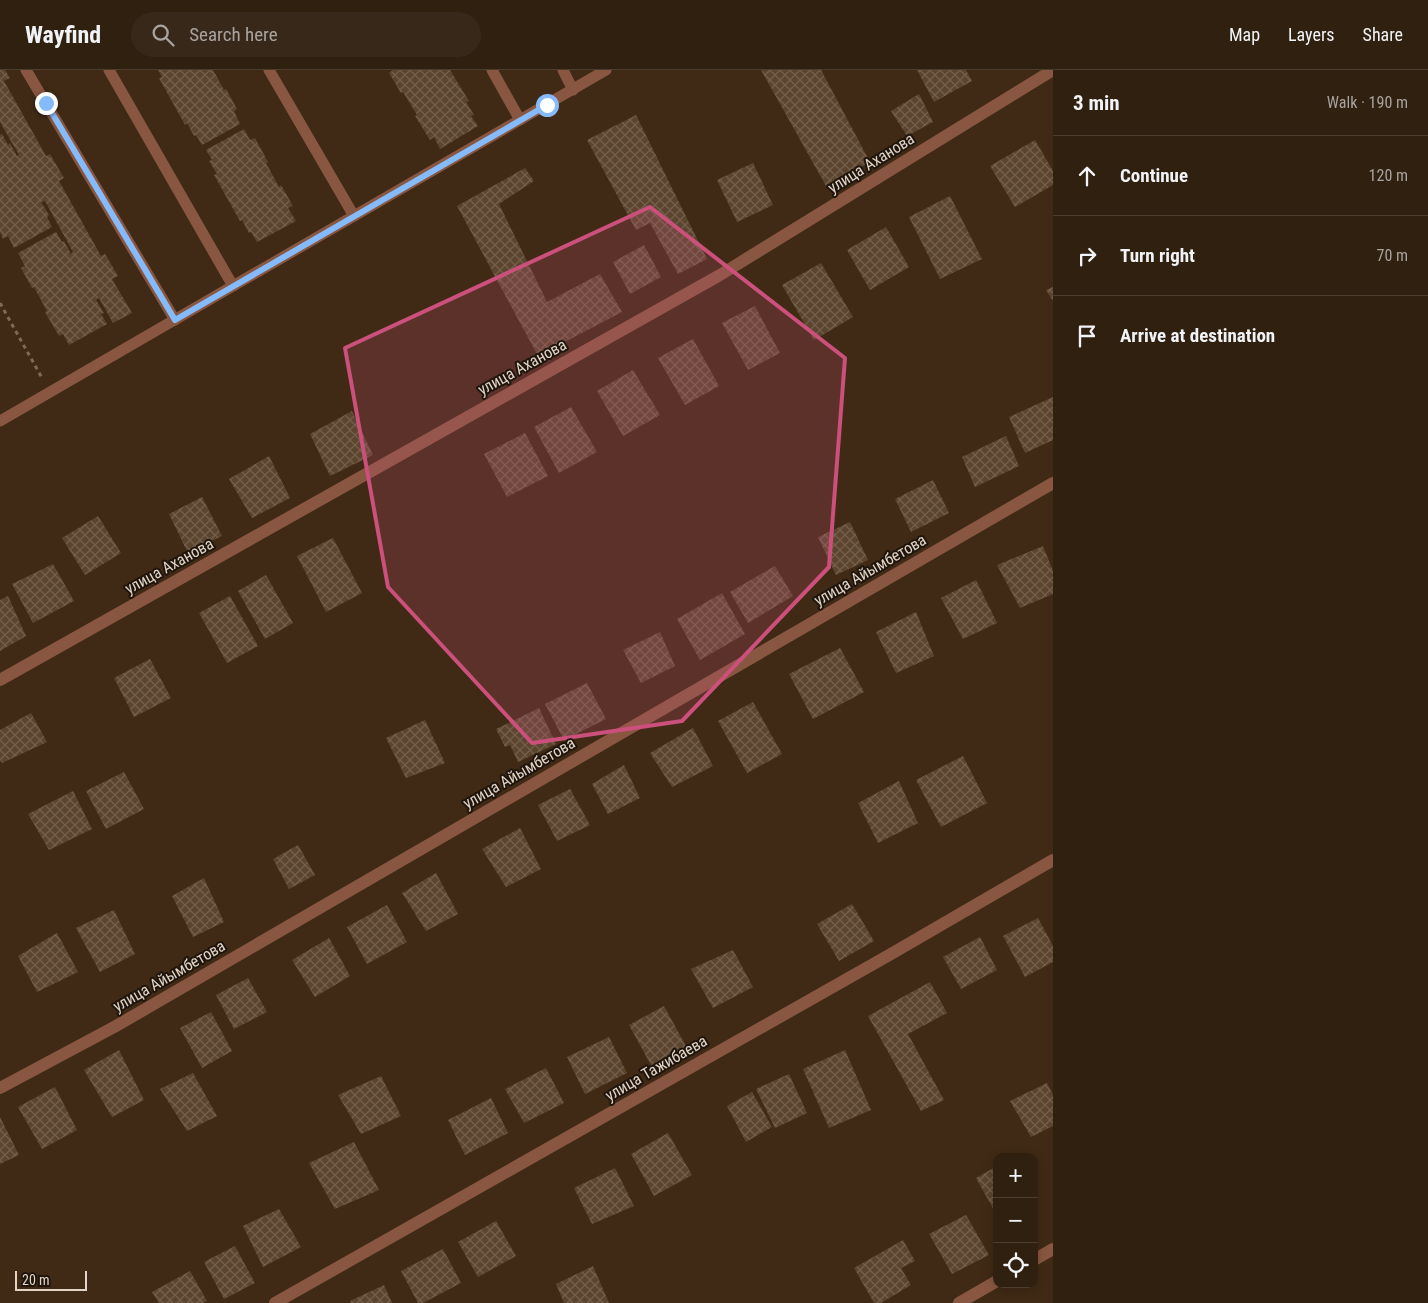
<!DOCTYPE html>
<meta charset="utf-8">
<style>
:root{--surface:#302010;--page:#382819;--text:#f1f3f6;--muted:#a8a39f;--line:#4b3e30}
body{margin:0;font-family:"Roboto Condensed",sans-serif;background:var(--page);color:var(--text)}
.controls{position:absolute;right:15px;bottom:15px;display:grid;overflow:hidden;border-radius:10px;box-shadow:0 2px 12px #0003}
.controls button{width:45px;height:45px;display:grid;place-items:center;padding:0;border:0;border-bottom:1px solid var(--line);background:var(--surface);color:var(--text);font:25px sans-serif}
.scale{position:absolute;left:15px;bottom:12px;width:72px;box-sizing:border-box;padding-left:5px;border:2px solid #e1d3c6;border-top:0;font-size:14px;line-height:18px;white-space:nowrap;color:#e1d3c6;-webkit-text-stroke:4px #1f150c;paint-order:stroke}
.stop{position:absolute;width:15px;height:15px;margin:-11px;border:4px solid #85bbfb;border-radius:50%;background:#fff}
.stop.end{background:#85bbfb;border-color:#fff;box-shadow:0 1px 5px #0008}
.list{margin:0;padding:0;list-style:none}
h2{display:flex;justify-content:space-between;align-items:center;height:65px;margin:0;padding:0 20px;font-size:21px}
h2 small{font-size:16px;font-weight:400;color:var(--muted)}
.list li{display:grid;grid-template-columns:32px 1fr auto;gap:15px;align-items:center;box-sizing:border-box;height:80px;padding:0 20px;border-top:1px solid var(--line)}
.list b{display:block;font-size:19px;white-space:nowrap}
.list em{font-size:16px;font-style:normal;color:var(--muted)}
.icon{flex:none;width:28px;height:28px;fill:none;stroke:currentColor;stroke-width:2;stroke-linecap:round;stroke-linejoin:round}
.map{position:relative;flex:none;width:1053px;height:1233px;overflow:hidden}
header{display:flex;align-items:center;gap:30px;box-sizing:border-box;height:70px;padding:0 25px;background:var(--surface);border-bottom:1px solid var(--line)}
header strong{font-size:24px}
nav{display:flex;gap:28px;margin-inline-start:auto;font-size:18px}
.search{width:350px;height:45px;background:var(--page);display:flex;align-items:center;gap:12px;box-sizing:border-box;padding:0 18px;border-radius:28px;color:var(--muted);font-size:19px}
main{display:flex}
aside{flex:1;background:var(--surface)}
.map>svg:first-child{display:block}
</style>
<header>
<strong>Wayfind</strong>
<div class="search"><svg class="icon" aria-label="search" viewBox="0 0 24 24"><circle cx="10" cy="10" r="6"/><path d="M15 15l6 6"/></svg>Search here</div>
<nav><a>Map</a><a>Layers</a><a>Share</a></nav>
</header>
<main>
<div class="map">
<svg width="1053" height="1233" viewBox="0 0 1053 1233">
<defs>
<pattern id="building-cross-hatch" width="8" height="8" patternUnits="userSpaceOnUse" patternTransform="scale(1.25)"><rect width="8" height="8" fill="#5c452f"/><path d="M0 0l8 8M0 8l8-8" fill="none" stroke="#735f4c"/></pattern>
</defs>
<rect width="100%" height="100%" fill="#402a15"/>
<g fill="url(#building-cross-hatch)">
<polygon points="0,0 5,0 10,8 4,11 46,86 50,84 64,108 59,111 101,186 105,184 118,206 112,209 132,243 113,253 99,228 96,230 104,243 101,244 107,254 69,275 63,264 59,266 45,242 47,241 34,217 32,218 21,198 25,196 18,183 56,162 62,172 64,171 71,184 73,182 45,131 41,132 49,145 47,147 52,157 14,178 8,166 3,169 0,162 0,65 2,64 8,75 10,73 17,86 19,85 0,52"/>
<polygon points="158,0 213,0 224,20 226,19 237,39 234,41 240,54 202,75 196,65 194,66 187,53 185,55 159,8 162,7"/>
<polygon points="393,0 450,0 469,31 466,32 474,45 471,46 478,56 440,79 434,67 430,70 415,46 417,45 403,22 401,23 389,3"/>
<polygon points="761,0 821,0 870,92 826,116"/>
<polygon points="917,0 966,0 972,11 934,32"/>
<polygon points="919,24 933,52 907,66 891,41"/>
<polygon points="636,45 707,189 678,204 650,153 636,160 587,70"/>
<polygon points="244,59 250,70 255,68 268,92 266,93 279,117 281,115 293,136 288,138 296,151 257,172 251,162 249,163 242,150 240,151 214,105 217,104 209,91 212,90 206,80"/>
<polygon points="1035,70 1053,101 1053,115 1015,137 990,96"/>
<polygon points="753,93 773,135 737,152 717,110"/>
<polygon points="525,98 534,111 499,134 547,232 600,204 622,242 538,286 457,136"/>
<polygon points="950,126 982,189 940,209 909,147"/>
<polygon points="886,157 909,197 870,220 847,180"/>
<polygon points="644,175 661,207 630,224 613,192"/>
<polygon points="821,193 853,247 814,270 782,215"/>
<polygon points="1053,217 1053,231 1046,220"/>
<polygon points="755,236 780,283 748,300 722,253"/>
<polygon points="693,269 719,316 685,335 658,288"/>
<polygon points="633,300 660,345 623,366 597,321"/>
<polygon points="1053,327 1053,370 1025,383 1009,347"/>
<polygon points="571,337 597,382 559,403 534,357"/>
<polygon points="352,341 373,385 330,406 310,364"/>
<polygon points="525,363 548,406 507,427 484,384"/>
<polygon points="1006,366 1019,396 975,417 962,387"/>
<polygon points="269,386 290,428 252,448 229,409"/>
<polygon points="933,410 949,443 911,462 895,429"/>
<polygon points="202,427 222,466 188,483 169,444"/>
<polygon points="98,446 121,483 85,505 62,468"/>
<polygon points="850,452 868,490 836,505 818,467"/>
<polygon points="333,468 362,523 326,542 297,486"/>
<polygon points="1043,476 1053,501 1053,524 1020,538 997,495"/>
<polygon points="53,494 74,531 33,553 12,514"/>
<polygon points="775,496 793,526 748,553 730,522"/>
<polygon points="266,505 293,553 265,569 238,521"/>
<polygon points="976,510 997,553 963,569 941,528"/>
<polygon points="722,523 745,564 700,590 677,549"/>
<polygon points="8,526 26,566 0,581 0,530"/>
<polygon points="230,526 258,576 227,593 199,543"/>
<polygon points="916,542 934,586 896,603 876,562"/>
<polygon points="660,562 675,596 641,613 623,580"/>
<polygon points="840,578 864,622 813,649 789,604"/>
<polygon points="150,589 171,628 134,647 114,608"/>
<polygon points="587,613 606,649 564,670 545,634"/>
<polygon points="753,632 782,684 747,703 718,651"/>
<polygon points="539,638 556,674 518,692 510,675 505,677 496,659"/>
<polygon points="31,643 47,672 2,693 0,690 0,660"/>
<polygon points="425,650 445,693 406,708 386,668"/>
<polygon points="693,658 713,696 672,717 650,683"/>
<polygon points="963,686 987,733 941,757 916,710"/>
<polygon points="624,695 640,728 608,744 592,714"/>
<polygon points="124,702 144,739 106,759 86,721"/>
<polygon points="899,711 918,753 878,773 858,733"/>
<polygon points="570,719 590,755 557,771 538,735"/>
<polygon points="73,721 92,759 49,780 28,744"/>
<polygon points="520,758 541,799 506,817 482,779"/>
<polygon points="298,775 315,805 289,819 273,789"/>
<polygon points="436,803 458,844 426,861 402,823"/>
<polygon points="204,808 224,852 193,867 172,826"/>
<polygon points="852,834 874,871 839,891 817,854"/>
<polygon points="387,835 407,872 367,894 347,857"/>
<polygon points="114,840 135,884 100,902 76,858"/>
<polygon points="1038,848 1053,876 1053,892 1025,907 1003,866"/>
<polygon points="57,863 78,902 37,922 18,886"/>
<polygon points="980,867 997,900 961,919 943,887"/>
<polygon points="329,868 350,906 315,927 292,890"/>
<polygon points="733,880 753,917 713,938 691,899"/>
<polygon points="248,908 267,942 234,959 216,925"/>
<polygon points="930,912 947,943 908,964 944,1030 921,1041 868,946"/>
<polygon points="664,936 687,978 652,997 629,955"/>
<polygon points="211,942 232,981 202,998 180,958"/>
<polygon points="609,967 627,1003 585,1024 567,987"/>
<polygon points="119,980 144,1030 112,1047 84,1000"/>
<polygon points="845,980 871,1040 829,1058 803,999"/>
<polygon points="546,998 564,1033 524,1053 505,1019"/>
<polygon points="193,1003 217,1046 187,1061 160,1019"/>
<polygon points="789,1004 807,1043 775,1058 756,1019"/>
<polygon points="381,1006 401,1046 361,1064 338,1025"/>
<polygon points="1047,1013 1053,1025 1053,1056 1031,1067 1010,1031"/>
<polygon points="55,1017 77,1060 42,1079 18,1037"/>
<polygon points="752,1022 772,1057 746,1072 727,1036"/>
<polygon points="491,1028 508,1063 465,1085 448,1050"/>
<polygon points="0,1047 19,1085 0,1094"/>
<polygon points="668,1063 692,1105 654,1126 631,1084"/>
<polygon points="354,1072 379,1120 335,1139 309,1093"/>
<polygon points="997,1096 997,1141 995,1142 976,1108"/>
<polygon points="615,1098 634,1136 592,1154 574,1118"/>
<polygon points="279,1139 301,1177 263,1197 243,1156"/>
<polygon points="966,1145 989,1185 952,1204 929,1164"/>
<polygon points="496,1151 516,1186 478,1207 458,1172"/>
<polygon points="903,1170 915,1191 901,1198 911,1215 881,1233 874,1233 854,1198"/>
<polygon points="235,1176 255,1213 224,1229 204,1192"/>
<polygon points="443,1179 461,1213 423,1233 418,1233 401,1201"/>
<polygon points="593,1196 609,1233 564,1233 556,1214"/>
<polygon points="190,1201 207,1231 203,1233 159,1233 152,1222"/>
<polygon points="384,1215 392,1233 351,1233 350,1231"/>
</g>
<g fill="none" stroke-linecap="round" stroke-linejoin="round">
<polyline stroke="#7d6a58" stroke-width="3" stroke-dasharray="4 4" stroke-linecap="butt" points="0,233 42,308"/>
<g stroke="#895741" stroke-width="11">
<polyline points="26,0 175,250"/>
<polyline points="109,0 233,216"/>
<polyline points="269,0 354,146"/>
<polyline points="492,0 520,50"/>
<polyline points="563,0 573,20"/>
<polyline points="0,351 606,0"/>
</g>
<g stroke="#895741" stroke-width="12">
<polyline points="0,1018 116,956 1053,413"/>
<polyline points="1034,1190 1053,1179"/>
<polyline points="275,1233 891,884 1053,790"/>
<polyline points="959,1233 997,1211"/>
</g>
<polyline stroke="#895741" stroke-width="12" points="0,610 720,205 1053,0"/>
</g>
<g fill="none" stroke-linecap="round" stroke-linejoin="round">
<polyline stroke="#85bbfb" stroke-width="6" points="46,33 175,250 547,35"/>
</g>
<path fill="#cb507b" fill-opacity="0.2" stroke="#cb507b" stroke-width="4" stroke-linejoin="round" d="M650,137L845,288L829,497L682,651L532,673L388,517L345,278Z"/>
<g text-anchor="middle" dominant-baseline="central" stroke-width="4" stroke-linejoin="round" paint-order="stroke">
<g font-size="16" fill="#e1d3c6" stroke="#1f150c">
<text transform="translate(871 93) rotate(-32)">улица Аханова</text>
<text transform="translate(522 297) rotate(-29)">улица Аханова</text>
<text transform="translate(169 496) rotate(-29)">улица Аханова</text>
<text transform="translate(870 500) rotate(-30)">улица Айымбетова</text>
<text transform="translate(519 703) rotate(-30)">улица Айымбетова</text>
<text transform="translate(169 906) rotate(-30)">улица Айымбетова</text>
<text transform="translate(656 998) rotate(-30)">улица Тажибаева</text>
</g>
</g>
</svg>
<div class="controls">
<button>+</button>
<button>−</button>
<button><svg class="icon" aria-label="locate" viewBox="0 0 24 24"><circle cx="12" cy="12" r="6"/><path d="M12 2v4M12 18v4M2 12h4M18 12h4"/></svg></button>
</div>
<div class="scale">20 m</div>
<div class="stop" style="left:547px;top:35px"></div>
<div class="stop end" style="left:46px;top:33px"></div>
</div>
<aside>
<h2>3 min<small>Walk · 190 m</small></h2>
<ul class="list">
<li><svg class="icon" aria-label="ahead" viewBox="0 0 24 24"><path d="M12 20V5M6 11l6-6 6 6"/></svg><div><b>Continue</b></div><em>120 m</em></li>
<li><svg class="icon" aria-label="right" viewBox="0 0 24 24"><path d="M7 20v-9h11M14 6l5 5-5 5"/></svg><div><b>Turn right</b></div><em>70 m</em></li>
<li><svg class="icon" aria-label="arrive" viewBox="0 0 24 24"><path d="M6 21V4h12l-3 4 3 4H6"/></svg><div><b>Arrive at destination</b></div></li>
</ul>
</aside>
</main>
